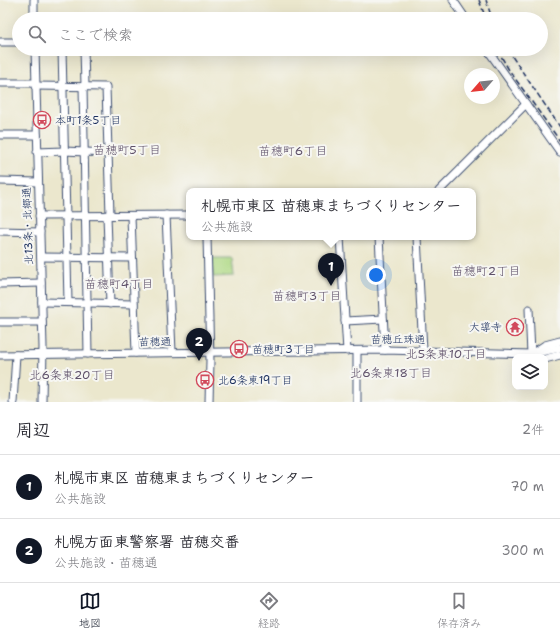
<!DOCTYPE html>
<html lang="ja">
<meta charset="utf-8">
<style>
:root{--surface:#fff;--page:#f2f2f3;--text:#2b2b33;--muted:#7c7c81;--line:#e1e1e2;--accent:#111827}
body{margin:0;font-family:"Shantell Sans","Klee One",sans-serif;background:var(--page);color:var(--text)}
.controls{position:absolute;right:12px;bottom:12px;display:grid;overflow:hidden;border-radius:8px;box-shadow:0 4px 16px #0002}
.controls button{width:36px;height:36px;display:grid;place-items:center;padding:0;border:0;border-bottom:1px solid var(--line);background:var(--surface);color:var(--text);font:20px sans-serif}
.compass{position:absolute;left:464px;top:68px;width:36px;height:36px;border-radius:50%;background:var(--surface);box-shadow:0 4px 16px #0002;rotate:242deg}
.you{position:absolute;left:376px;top:275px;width:14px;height:14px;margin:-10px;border:3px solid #fff;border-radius:50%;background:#1a73e8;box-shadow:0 0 0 6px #1a73e833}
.badge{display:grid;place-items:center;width:26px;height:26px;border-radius:50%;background:var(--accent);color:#fff;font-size:13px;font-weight:700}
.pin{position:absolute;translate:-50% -33px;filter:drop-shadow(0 1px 2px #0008)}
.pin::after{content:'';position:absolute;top:21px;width:14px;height:12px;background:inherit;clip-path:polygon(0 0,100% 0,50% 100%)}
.popup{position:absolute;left:186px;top:188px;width:290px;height:52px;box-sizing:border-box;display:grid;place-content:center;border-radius:8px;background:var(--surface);filter:drop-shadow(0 1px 3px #0005);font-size:13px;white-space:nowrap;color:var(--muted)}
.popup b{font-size:15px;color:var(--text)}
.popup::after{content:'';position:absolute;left:50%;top:100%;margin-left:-8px;border:8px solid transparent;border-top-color:var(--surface)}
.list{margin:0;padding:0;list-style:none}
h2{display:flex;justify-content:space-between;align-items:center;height:52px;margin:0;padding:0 16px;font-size:17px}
h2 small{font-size:13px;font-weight:400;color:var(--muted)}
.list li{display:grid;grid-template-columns:26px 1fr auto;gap:12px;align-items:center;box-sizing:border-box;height:64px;padding:0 16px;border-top:1px solid var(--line)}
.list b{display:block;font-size:15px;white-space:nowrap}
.list p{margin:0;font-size:13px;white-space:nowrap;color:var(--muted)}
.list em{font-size:13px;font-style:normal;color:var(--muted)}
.icon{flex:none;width:22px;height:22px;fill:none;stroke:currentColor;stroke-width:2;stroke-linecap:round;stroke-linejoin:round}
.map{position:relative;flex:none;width:560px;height:402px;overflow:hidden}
.search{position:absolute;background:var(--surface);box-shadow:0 4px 16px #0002;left:12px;right:12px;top:12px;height:44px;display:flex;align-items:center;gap:10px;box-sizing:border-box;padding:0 14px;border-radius:22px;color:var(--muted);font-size:15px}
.sheet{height:180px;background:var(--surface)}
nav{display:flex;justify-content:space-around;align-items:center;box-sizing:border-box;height:56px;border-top:1px solid var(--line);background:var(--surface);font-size:11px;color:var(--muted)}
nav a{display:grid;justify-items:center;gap:2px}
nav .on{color:var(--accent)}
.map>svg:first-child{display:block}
</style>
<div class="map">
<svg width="560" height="402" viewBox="0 0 560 402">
<rect width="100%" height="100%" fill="#f6f6f2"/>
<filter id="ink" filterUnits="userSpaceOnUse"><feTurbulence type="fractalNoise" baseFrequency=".025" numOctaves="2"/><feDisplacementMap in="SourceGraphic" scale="8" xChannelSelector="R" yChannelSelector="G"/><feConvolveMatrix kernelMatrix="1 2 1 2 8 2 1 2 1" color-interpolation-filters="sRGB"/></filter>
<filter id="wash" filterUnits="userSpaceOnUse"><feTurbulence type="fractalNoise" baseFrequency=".012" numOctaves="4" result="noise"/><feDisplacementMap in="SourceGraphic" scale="16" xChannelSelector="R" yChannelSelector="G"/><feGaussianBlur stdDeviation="0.9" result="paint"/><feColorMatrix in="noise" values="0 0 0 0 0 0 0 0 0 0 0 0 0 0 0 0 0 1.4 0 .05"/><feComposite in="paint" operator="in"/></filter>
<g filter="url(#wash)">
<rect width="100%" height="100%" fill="#ebe7cd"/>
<polygon fill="#afd984" stroke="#658471" points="212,258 232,258 234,276 213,277"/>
</g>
<g filter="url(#ink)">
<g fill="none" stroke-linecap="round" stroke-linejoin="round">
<defs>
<g id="minor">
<polyline points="34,0 34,19"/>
<polyline points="453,0 466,19"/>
<polyline points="0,42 19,42"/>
<polyline points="35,49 43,347 42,402"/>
<polyline points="62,49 68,302"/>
<polyline points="84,49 85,86"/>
<polyline points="487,49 560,152"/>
<polyline points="0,83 35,83"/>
<polyline points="35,86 106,87 110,215"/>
<polyline points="83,86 88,354"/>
<polyline points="0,135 37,135"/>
<polyline points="37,152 64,151 108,153"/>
<polyline points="0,181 38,182"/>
<polyline points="439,191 526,104"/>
<polyline points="107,215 110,304"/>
<polyline points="166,215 172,352"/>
<polyline points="39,216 189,215"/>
<polyline points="131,216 136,353"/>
<polyline points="0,231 40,232"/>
<polyline points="207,237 210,361 209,402"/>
<polyline points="340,237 347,351"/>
<polyline points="379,237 385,350"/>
<polyline points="417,237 423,350"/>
<polyline points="41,257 132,258"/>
<polyline points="0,284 41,283"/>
<polyline points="42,302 134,304"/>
<polyline points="529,309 531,354"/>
<polyline points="345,321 383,319"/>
<polyline points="0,322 42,322"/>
<polyline points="536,351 545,345 560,341"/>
<polyline points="0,355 385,350 531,354 560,348"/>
<polyline points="545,359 560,355"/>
<polyline points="13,402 16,355"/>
<polyline points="357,402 357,351"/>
</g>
</defs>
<use href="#minor" stroke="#3a4b6f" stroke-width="9"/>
<use href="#minor" stroke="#fff" stroke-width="7"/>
<g stroke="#1b2f5e" stroke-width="1.5" stroke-dasharray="6 3" stroke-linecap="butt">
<polyline points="479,0 486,19"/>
<polyline points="486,0 492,19"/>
<polyline points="497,49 509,70 560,141"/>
<polyline points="507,49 560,127"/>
</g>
</g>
</g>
<defs>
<symbol id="bus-ring" viewBox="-11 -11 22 22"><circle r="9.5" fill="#f6f6f2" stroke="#d1495b" stroke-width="1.5"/><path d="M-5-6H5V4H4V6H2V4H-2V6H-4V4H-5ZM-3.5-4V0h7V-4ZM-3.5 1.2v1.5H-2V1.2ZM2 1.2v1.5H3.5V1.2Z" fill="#d1495b"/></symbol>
<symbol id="temple-ring" viewBox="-11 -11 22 22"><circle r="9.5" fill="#f6f6f2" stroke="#d1495b" stroke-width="1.5"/><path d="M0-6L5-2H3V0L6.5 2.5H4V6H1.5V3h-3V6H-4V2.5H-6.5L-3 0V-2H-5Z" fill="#d1495b"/></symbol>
</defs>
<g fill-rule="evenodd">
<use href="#bus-ring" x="32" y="110" width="20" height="20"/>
<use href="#temple-ring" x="505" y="317" width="20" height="20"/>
<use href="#bus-ring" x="229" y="339" width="20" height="20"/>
<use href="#bus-ring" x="195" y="370" width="20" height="20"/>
</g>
<g text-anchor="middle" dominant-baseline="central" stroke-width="4" stroke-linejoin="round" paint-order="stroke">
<g font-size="11" fill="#1b2f5e" stroke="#f6f6f2" text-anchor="start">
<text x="55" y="120">本町1条5丁目</text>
<text x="502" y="327" text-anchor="end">大導寺</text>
<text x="252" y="349">苗穂町3丁目</text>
<text x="218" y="380">北6条東19丁目</text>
</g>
<g font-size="11" fill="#1b2f5e" stroke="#f6f6f2">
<text transform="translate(28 226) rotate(-92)">北13条・北郷通</text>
<text x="398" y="339">苗穂丘珠通</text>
<text transform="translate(155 342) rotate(-1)">苗穂通</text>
</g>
<g font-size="12" fill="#5f516a" stroke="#f6f6f2">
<text x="127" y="150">苗穂町5丁目</text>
<text x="293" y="151">苗穂町6丁目</text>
<text x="486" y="271">苗穂町2丁目</text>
<text x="119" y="284">苗穂町4丁目</text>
<text x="307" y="296">苗穂町3丁目</text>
<text x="446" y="354">北5条東10丁目</text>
<text x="391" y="373">北6条東18丁目</text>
<text x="72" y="375">北6条東20丁目</text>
</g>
</g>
</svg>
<div class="controls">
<button><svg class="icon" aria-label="layers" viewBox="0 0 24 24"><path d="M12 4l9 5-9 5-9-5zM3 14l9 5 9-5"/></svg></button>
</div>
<svg class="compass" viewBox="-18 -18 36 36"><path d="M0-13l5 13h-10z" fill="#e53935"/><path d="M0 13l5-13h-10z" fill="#7c7c81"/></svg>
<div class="you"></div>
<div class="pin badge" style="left:331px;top:286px">1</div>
<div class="popup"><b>札幌市東区 苗穂東まちづくりセンター</b>公共施設</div>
<div class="pin badge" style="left:199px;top:361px">2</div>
<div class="search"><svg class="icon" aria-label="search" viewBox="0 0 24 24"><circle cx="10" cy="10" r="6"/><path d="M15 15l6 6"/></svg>ここで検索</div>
</div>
<section class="sheet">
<h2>周辺<small>2件</small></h2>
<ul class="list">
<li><span class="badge">1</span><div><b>札幌市東区 苗穂東まちづくりセンター</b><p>公共施設</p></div><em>70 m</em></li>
<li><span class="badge">2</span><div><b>札幌方面東警察署 苗穂交番</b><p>公共施設 · 苗穂通</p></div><em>300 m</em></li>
</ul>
</section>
<nav>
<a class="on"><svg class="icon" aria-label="map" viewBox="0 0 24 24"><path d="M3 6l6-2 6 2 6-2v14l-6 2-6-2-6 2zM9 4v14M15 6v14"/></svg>地図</a>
<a><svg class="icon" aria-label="directions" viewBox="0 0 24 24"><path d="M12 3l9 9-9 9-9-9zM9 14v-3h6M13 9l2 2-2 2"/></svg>経路</a>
<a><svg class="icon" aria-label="saved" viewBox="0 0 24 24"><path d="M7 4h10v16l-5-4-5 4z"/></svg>保存済み</a>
</nav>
